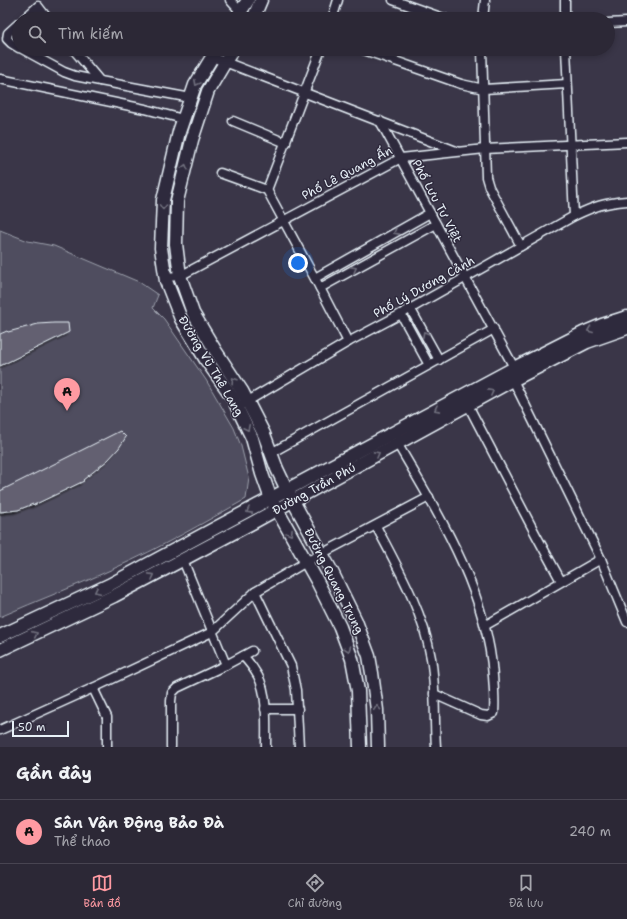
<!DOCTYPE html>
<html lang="vi">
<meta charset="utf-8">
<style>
:root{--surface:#2c2836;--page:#383442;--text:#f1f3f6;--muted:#a6a6ad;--line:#484451;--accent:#ff9aa2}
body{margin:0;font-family:"Shantell Sans",sans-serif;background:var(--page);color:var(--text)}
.scale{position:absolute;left:12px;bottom:10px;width:57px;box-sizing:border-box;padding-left:4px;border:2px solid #e8f1f8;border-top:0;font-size:11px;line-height:14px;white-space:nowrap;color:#e8f1f8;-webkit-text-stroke:3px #2f2a3d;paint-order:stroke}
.you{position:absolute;left:298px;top:263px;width:14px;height:14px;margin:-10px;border:3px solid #fff;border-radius:50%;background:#1a73e8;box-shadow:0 0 0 6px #1a73e833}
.badge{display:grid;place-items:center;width:26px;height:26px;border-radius:50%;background:var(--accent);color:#111;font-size:13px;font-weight:700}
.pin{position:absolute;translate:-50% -33px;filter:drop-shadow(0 1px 2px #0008)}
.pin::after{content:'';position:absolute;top:21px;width:14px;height:12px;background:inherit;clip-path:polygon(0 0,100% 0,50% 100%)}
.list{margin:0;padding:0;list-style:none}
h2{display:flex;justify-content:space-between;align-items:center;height:52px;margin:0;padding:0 16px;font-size:17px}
h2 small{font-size:13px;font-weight:400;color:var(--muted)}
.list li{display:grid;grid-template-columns:26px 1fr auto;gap:12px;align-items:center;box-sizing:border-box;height:64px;padding:0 16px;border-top:1px solid var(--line)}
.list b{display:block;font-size:15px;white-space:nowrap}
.list p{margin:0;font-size:13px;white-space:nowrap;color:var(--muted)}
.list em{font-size:13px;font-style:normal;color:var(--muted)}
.icon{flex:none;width:22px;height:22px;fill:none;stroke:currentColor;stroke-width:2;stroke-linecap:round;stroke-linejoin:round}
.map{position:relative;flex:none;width:627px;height:747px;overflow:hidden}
.search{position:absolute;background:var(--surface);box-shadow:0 2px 6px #0003;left:12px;right:12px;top:12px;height:44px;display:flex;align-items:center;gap:10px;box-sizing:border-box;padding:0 14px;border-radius:22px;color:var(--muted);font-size:15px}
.sheet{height:116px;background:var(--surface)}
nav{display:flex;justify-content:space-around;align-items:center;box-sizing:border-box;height:56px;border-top:1px solid var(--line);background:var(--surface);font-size:11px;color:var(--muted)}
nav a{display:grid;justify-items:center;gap:2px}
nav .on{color:var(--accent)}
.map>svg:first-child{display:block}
</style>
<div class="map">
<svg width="627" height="747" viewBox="0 0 627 747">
<defs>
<filter id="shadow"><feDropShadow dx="-3" dy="3" stdDeviation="1" flood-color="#0009"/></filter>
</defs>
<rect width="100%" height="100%" fill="#3a3648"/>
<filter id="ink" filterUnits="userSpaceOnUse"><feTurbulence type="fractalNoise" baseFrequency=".025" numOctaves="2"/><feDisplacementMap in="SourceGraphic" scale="8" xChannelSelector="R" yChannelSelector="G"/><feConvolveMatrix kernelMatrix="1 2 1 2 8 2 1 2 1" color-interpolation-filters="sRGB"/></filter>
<g filter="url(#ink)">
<path fill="#504e5f" stroke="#9ca0ac" d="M0,230L28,241L54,246L139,282L158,295L153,308L164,319L206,380L234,428L241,446L249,478L246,499C203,523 160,548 115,568C77,586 38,600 0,617Z"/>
<g fill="#636171" stroke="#e8f1f8" filter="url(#shadow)">
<polygon points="54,323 68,323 69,332 0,366 0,334 7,331 8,332 38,324"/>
<polygon points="120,431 126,437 119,448 108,460 83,480 84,481 34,505 33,504 18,510 0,512 0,491"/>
</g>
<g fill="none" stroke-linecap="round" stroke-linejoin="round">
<defs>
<g id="street">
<polyline points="230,0 247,19"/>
<polyline points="393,0 446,19"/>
<polyline points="24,19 38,6 48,19"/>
<polyline points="332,19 338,0"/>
<polyline points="483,19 485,0"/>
<polyline points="565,19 565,0"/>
<polyline points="19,23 8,33 7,39 11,43 19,48"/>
<polyline points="608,23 627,22"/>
<polyline points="22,49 64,72 75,76 100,81"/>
<polyline points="73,49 100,81 191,98"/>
<polyline points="361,49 461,84 484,89 567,84"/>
<polyline points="482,49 486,177 489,187 521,246"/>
<polyline points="566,49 574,216"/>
<polyline points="212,57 456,151"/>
<polyline points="0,79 145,109 183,119"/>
<polyline points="233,121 286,143"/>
<polyline points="380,121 516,371"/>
<polyline points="220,173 267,190 320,288 348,342"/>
<polyline points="267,190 321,49"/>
<polyline points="165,277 180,276 401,158 485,149 627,142"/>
<polyline points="315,278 430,213"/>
<polyline points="320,288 436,224"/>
<polyline points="410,308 439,360"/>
<polyline points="401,314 429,365"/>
<path d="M243,404L348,342L401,314L574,216C595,206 604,203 627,201"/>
<polyline points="468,405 536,535 561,581"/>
<path d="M397,443C439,515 487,591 493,676C494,688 495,700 494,713L488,716L481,715L434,694"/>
<polyline points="271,453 494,329"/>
<path d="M376,526C398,568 423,611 431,658C436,687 434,718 436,747"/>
<polyline points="601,559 627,622"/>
<polyline points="183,560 226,665"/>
<polyline points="255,592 291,666 296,690 299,747"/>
<polyline points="486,625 601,559 513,380"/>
<path d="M243,656C249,662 254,669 258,676C268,694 266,726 266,747"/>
<polyline points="93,688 107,717 107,747"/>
<polyline points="265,709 298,709"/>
<polyline points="0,730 93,688 212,632 255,592 306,562 429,497"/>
<polyline points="171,747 171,701 172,693 177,688 226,665 252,651"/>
</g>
<g id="secondary">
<polyline points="236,19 248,0"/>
<polyline points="253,19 261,0"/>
<polyline points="217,49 195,85 179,132 163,200 161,248 166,281 181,319 206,360 233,398 237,407 252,438 262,474 271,499 317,581 340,627 352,659 358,691 360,747"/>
<polyline points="233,49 208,91 192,140 177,201 176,244 180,276 193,313 215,350 242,391 264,434 277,469 287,490 332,572 356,621 369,656 372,673 377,710 378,747"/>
<polyline points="0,636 109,585 514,368 583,333 602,325 627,317"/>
<polyline points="0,650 114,596 252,523 513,380 587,342 627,328"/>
</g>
</defs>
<use href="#street" stroke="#e8f1f8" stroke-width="11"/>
<use href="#secondary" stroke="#e8f1f8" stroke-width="15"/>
<use href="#street" stroke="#2f2a3d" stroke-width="8"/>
<use href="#secondary" stroke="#2f2a3d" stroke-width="12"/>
</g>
<defs><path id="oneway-chevron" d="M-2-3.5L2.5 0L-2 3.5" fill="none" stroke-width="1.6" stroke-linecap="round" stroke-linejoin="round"/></defs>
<g stroke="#70707e">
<use href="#oneway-chevron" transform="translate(197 83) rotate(118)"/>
<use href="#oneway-chevron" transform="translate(185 167) rotate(-76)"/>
<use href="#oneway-chevron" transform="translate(163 207) rotate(92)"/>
<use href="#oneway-chevron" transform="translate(396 232) rotate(151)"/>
<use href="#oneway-chevron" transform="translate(354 269) rotate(-29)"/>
<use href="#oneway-chevron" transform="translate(590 330) rotate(158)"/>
<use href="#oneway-chevron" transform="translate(425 334) rotate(-119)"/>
<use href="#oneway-chevron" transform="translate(234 380) rotate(-123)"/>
<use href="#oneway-chevron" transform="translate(491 392) rotate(-28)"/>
<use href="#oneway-chevron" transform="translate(437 409) rotate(152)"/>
<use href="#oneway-chevron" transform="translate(247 428) rotate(64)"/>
<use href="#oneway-chevron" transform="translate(377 454) rotate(-29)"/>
<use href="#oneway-chevron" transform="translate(249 511) rotate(152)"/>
<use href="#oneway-chevron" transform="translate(290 533) rotate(61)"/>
<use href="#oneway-chevron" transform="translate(152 576) rotate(-28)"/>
<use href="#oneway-chevron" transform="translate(97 591) rotate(155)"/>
<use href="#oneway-chevron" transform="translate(35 634) rotate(-25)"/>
<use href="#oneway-chevron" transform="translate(348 649) rotate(71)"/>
<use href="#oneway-chevron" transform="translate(377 708) rotate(-94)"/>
</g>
</g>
<g text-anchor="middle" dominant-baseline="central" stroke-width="3" stroke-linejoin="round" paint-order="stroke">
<g font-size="12" fill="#e8f1f8" stroke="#2f2a3d">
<text transform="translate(347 173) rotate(-28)">Phố Lê Quang Ấn</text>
<text transform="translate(437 201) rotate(62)">Phố Lưu Tư Việt</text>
<text transform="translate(424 287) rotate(-29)">Phố Lý Dương Cảnh</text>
<text transform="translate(211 366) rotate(59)">Đường Vũ Thê Lang</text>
<text transform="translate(314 489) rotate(-29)">Đường Trần Phú</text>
<text transform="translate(334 581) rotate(63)">Đường Quang Trung</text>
</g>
</g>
</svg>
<div class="scale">50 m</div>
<div class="you"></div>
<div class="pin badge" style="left:67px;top:411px">A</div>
<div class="search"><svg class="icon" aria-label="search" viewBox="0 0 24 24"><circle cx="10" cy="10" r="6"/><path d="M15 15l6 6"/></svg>Tìm kiếm</div>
</div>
<section class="sheet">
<h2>Gần đây<small></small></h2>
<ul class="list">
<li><span class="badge">A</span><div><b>Sân Vận Động Bảo Đà</b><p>Thể thao</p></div><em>240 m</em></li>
</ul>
</section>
<nav>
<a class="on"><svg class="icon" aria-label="map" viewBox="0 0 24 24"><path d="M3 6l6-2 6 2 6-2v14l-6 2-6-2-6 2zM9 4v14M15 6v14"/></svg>Bản đồ</a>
<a><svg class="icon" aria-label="directions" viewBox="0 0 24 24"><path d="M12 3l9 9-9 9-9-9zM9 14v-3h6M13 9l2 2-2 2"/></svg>Chỉ đường</a>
<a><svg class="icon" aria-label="saved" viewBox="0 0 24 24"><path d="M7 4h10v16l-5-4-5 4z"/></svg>Đã lưu</a>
</nav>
